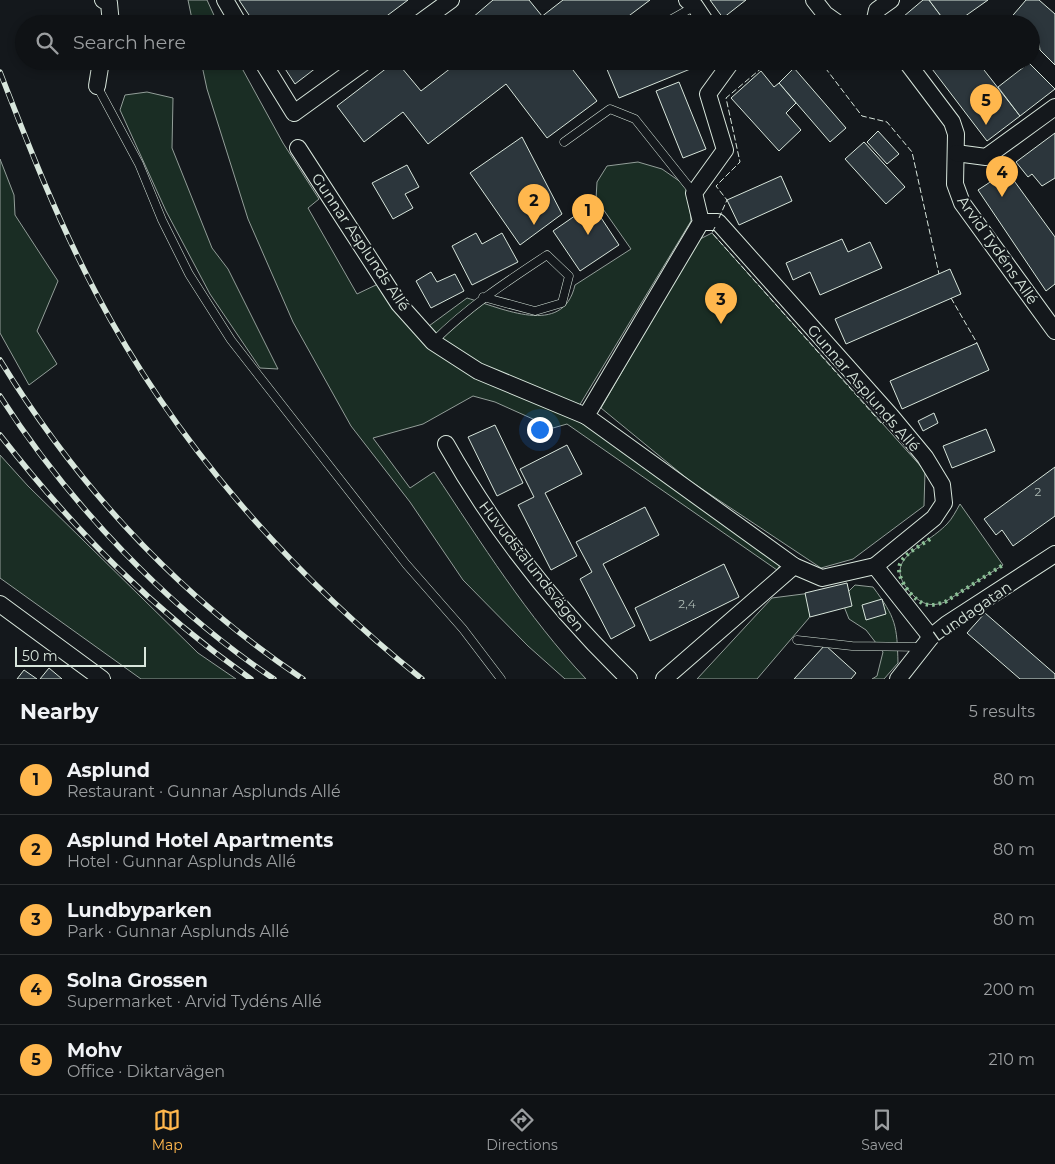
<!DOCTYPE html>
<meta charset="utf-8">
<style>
:root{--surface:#0f1215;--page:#181b1e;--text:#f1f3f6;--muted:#9b9ea0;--line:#2f3234;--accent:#ffb74d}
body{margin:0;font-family:Montserrat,sans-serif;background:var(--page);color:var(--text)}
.scale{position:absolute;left:15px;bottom:12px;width:131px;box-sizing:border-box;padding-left:5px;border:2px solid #d8e6dc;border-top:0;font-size:14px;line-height:18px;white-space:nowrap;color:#d8e6dc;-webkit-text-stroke:4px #14181c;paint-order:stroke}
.you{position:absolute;left:539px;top:429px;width:18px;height:18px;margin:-12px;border:4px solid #fff;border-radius:50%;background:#1a73e8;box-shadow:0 0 0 8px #1a73e833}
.badge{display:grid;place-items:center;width:32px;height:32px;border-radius:50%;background:var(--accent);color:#111;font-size:16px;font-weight:700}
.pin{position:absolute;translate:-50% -41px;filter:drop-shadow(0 1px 2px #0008)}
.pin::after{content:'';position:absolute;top:26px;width:18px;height:15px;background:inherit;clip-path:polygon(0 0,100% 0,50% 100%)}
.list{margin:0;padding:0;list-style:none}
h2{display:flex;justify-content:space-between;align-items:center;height:65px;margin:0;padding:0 20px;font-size:21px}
h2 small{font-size:16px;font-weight:400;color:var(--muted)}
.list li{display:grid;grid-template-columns:32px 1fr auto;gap:15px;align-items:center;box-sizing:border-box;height:70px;padding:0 20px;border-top:1px solid var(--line)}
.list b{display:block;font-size:19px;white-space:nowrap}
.list p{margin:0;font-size:16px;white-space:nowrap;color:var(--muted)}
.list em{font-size:16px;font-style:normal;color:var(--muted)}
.icon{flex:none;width:28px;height:28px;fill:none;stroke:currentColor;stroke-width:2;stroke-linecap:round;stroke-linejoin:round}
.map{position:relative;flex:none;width:1055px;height:679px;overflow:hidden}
.search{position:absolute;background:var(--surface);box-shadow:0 2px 8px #0003;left:15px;right:15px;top:15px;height:55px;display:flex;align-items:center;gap:12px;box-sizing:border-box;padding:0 18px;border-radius:28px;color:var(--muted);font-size:19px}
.sheet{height:415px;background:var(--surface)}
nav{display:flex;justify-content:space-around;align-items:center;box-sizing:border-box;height:70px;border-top:1px solid var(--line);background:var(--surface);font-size:14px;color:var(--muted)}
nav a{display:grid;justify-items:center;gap:2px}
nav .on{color:var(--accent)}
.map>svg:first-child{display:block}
</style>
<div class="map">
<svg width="1055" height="679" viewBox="0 0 1055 679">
<rect width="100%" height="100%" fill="#14181c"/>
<g fill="#1a2d24" stroke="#939e99">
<polygon points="188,0 207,0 218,24 193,24"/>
<path d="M201,61H238L283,143L319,199L308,208L357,294L378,284L418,334L467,298C502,308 563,338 575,285L631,249L596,199L597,182L607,166L638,162L662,169L688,187L691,221L573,416L782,562L777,570L567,424L553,428L495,402L473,396L423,424L373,438L410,488L434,472C482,544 527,616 586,679H565L528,646L463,580L410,502L351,426L293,322L248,219L207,89Z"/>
<polygon points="147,92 173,98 172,148 212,248 228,269 278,369 260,368 210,294 166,211 120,110 125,95"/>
<polygon points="0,159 14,195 15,215 58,281 37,331 57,364 29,385 0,333"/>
<polygon points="712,233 925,471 924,506 853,559 821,568 690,481 601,408 698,240"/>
<polygon points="0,455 28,486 198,653 236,679 141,679 0,578"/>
<path d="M960,504L1003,565L945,602C934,606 926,606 916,598C875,560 923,549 947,524C952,519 956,511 960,504Z"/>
<path d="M855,585L873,587C896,618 897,625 898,663L884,679H872L877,676L883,652L866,630L849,619L841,599Z"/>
<polygon points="811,593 816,599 809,618 757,679 697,679 772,598"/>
</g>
<g fill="#2c363c" stroke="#d8e6dc">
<polygon points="239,0 408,0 376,24 255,24"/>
<polygon points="493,0 529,0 542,16 536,21 538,24 465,24"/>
<polygon points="563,0 650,0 618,24 538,24 536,21"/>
<polygon points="710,0 746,0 723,18"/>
<polygon points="923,0 929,0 947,24 898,24 897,22"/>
<polygon points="929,0 988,0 954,24 947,24"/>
<polygon points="1026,0 1039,0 1055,14 1055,65 1040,50 1039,43 1031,37 1031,24 1011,24 1008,21"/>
<polygon points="280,61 325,61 295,84"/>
<polygon points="396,61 421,91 460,61 566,61 597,101 547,138 506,84 428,144 403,112 364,142 337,106"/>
<polygon points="621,61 710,61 619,98 606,67"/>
<polygon points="926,61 977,61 1020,116 987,141"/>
<polygon points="1029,63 1055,89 1020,116 998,87"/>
<polygon points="794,68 846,128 830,142 779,83"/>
<polygon points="761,71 774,87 779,83 796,103 786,113 801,130 779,151 731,98"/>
<polygon points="679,82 706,149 683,158 656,91"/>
<polygon points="878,131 899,154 887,164 867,142"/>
<polygon points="1055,133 1055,178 1042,186 1032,174 1028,177 1016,162"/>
<polygon points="522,137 562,214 520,245 470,173"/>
<polygon points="864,142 905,187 886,204 845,159"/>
<polygon points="407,165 419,187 405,194 413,208 393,219 372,183"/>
<polygon points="1007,171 1055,237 1055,284 1046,291 978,190"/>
<polygon points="781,176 792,201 739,225 727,200"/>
<polygon points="592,204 619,245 580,271 553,231"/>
<polygon points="476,233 482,244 502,233 518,262 472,285 452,246"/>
<polygon points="842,239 848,252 870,242 882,268 820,295 810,272 793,280 786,263"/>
<polygon points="950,269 961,294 846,344 835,319"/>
<polygon points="431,272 437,282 455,274 464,291 431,308 416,281"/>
<polygon points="977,343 989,370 902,409 890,381"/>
<polygon points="934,413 938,423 923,431 918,421"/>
<polygon points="495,425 523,483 497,496 468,437"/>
<polygon points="986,429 995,451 952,468 943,446"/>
<polygon points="567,445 582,474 545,493 577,556 551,570 518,505 534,497 520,469"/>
<polygon points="1055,467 1055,516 1013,546 1002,530 996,535 984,519"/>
<polygon points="645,507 659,535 603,564 635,626 611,639 580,579 592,572 576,542"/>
<polygon points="724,564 739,597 650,641 635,608"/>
<polygon points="847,583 852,606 810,617 805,593"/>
<polygon points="882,599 886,614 866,620 862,605"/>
<polygon points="985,613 1055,674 1055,679 1020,679 967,633"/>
<polygon points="825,645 856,673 851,679 794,679"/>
<polygon points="49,668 62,679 40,679"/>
<polygon points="24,670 37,679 17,679"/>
</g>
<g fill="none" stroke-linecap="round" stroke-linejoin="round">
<defs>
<g id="service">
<polyline points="663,24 695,6"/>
<polyline points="97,86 139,164 162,220 189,274 231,340 406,564 463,629 501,679"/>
<polyline points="564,142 610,109 635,119 694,193"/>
<path d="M433,342C468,307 506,282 547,255L569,276L562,303L535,311L483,297"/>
<polyline points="797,640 852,646 921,647"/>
</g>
<g id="minor">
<polyline points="103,0 109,3 111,24"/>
<polyline points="225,0 239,24"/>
<polyline points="687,0 695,6 707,24"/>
<polyline points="814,0 825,14 839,24"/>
<polyline points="418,24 451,0"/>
<polyline points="874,24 877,10 891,0"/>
<polyline points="262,61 294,113 366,61"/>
<polyline points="732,61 708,94 725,150 694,193 701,222 586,416 794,566 822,578 875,566"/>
<polyline points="906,61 952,122 956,134 955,184 962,203 1055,331"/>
<polyline points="97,86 101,61"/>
<polyline points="298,148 399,304 433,342 478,371 586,416"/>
<polyline points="956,153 986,157 1055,107"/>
<polyline points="701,222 718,222 891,416 925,457 942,485 944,503 934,518 875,566 931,637"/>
<path d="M446,444C495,531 558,610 629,679"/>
<polyline points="0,604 102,679"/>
<polyline points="664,679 794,566"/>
<polyline points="898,679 931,637 947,624 1055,554"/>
</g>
</defs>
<use href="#service" stroke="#d8e6dc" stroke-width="9"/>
<use href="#minor" stroke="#d8e6dc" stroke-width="18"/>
<use href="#service" stroke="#14181c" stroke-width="8"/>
<use href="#minor" stroke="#14181c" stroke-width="16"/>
<defs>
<g id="rail">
<path d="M0,72C29,147 58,221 96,293C174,442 291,574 422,679"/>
<path d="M0,360C78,487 179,596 303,679"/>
<path d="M0,396C69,504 168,608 274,679"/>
<path d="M0,435C75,531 152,609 251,679"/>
</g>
</defs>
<use href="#rail" stroke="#d8e6dc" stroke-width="5.5"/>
<use href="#rail" stroke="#14181c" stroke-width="4" stroke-dasharray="11" stroke-linecap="butt"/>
<path stroke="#8ac095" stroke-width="4" stroke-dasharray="2.5 4" stroke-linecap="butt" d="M930,539C920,546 905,553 900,564C895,577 911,597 922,603C930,607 938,604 945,602L1003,565"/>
<g stroke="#d8e6dc" stroke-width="1" stroke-dasharray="6 2.5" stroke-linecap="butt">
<polyline points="820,61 862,116 887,122 912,152 939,274"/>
<polyline points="719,218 727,200 716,186 740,162 726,98 770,61"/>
<polyline points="715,227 712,233 882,424 888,419"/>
<polyline points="951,298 977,343"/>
</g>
</g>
<g text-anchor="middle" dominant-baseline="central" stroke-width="4" stroke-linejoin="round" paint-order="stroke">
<g font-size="12" fill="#adbab4">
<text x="1038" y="491">2</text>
<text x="687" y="603">2,4</text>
</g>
<g font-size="15" fill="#d8e6dc" stroke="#14181c">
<text transform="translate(361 242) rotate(56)">Gunnar Asplunds Allé</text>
<text transform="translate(998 250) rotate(55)">Arvid Tydéns Allé</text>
<text transform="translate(864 388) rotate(49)">Gunnar Asplunds Allé</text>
<text transform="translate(532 566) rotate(52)">Huvudstalundsvägen</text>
<text transform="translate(972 611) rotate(-35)">Lundagatan</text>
</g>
</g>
</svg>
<div class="scale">50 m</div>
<div class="you"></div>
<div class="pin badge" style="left:588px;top:235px">1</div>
<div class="pin badge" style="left:534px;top:225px">2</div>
<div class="pin badge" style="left:721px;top:324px">3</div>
<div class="pin badge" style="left:1002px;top:197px">4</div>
<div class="pin badge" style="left:986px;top:125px">5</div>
<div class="search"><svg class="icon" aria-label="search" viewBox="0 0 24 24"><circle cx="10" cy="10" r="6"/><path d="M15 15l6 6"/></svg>Search here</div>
</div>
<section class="sheet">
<h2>Nearby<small>5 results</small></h2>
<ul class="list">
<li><span class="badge">1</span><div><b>Asplund</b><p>Restaurant · Gunnar Asplunds Allé</p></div><em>80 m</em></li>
<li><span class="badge">2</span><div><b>Asplund Hotel Apartments</b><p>Hotel · Gunnar Asplunds Allé</p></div><em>80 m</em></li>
<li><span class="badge">3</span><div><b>Lundbyparken</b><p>Park · Gunnar Asplunds Allé</p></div><em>80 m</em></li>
<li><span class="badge">4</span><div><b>Solna Grossen</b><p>Supermarket · Arvid Tydéns Allé</p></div><em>200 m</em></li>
<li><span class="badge">5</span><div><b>Mohv</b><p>Office · Diktarvägen</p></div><em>210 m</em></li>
</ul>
</section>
<nav>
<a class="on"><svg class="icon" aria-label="map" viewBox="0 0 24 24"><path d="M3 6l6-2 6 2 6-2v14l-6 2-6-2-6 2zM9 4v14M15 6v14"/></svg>Map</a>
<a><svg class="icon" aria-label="directions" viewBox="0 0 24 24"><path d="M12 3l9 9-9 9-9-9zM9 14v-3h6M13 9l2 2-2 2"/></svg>Directions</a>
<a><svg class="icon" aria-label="saved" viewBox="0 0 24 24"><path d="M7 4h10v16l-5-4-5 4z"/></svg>Saved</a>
</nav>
